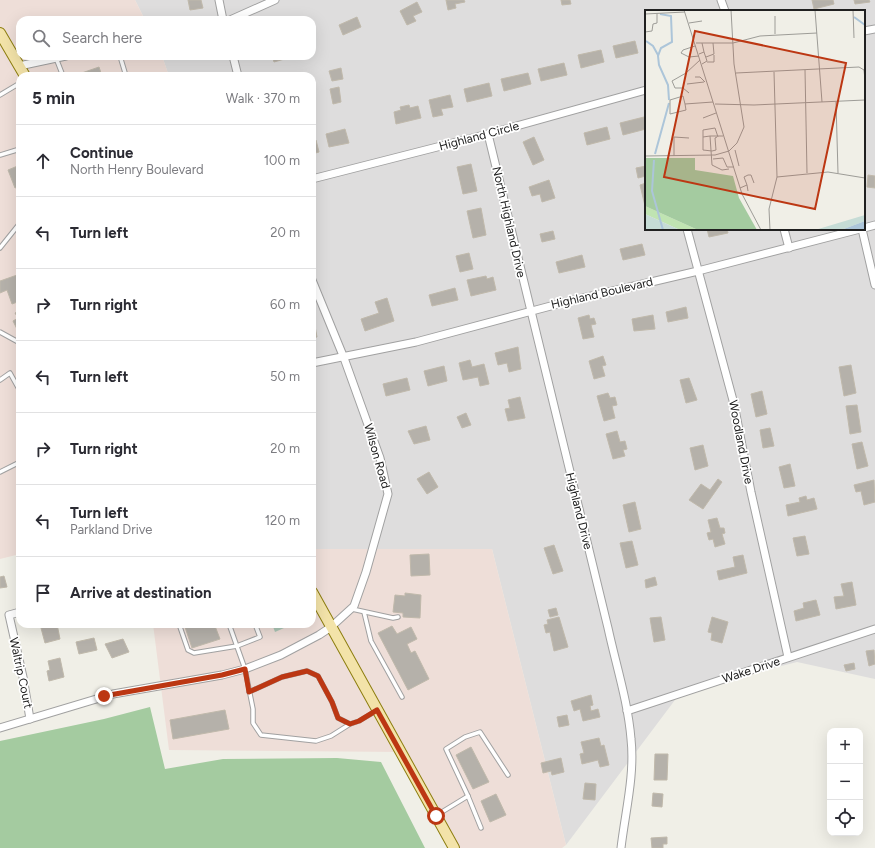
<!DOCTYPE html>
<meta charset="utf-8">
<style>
:root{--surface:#fff;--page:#f7f7f7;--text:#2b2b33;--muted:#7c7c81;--line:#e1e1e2}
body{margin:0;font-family:Figtree,sans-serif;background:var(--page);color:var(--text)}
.controls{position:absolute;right:12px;bottom:12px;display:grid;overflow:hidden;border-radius:8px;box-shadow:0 4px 16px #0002}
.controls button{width:36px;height:36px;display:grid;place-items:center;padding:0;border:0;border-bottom:1px solid var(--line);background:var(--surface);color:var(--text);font:20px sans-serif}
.stop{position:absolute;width:12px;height:12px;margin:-9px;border:3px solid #bc3713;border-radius:50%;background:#fff}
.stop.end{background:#bc3713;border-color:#fff;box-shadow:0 1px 4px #0008}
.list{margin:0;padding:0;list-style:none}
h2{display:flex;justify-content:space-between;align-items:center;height:52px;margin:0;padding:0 16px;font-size:17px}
h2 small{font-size:13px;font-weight:400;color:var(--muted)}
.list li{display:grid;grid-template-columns:26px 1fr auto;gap:12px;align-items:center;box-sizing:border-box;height:72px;padding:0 16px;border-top:1px solid var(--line)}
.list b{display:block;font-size:15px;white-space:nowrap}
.list p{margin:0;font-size:13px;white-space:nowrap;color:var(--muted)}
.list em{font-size:13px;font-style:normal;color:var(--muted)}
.icon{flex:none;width:22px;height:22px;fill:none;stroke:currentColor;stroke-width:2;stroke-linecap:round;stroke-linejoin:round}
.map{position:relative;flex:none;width:875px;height:848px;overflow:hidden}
.search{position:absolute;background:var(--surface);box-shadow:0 4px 16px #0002;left:16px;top:16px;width:300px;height:44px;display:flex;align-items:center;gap:10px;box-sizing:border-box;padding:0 14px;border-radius:12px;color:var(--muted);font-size:15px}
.panel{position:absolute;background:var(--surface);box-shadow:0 4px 16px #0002;left:16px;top:72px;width:300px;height:556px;border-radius:12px}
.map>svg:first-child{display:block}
</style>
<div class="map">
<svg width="875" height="848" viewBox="0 0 875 848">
<rect width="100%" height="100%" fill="#f0efe7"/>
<path fill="#dedddd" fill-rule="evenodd" d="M135,0H875V679L797,662L681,692L566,845L492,549H312V76H169L162,56H312V20H145ZM646,11H864V229H646Z"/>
<g fill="#eeded8">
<polygon points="0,0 135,0 145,20 20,20 20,56 162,56 169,76 20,76 20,554 0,559"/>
<polygon points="312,549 492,549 566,845 562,848 450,848 433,823 402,752 169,750 153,624 312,624"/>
</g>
<polygon fill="#a4cba0" points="150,707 165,769 223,759 337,758 381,762 425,848 0,848 0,741 104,719"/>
<polygon fill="#abc6b5" points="272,624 282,624 284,628 275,632"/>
<g fill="#b5b1aa" stroke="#c0b9ab">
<polygon points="188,0 201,0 203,8 190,10"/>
<polygon points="446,0 464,0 465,2 455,4 456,8 448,10"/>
<polygon points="561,0 570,0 571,4 562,5"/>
<polygon points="812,0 833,0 834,4 814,9"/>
<polygon points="854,0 869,0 870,2 855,4"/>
<polygon points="417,2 422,12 413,16 416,21 407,25 400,11"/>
<polygon points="357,17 361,27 343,35 339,25"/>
<polygon points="635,41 638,53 616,58 613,46"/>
<polygon points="601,50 604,62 581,68 578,55"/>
<polygon points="272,56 295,56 274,62"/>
<polygon points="564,63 567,75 541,81 538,69"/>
<polygon points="99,67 102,76 76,76 76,75"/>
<polygon points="341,68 343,79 332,81 329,71"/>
<polygon points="528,73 531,84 504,91 501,79"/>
<polygon points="489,83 492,96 467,102 464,89"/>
<polygon points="339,87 341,102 333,104 330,89"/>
<polygon points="450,95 453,107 441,109 443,115 433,117 429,100"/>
<polygon points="409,105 410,108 418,106 421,118 396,124 394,112 401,110 400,107"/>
<polygon points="644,117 646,129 623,135 620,123"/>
<polygon points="607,127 610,139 587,145 584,133"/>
<polygon points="345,129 349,143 329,147 326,134"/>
<polygon points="534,137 544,160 533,165 523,142"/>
<polygon points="316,140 319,152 312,154 312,141"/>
<polygon points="471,164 477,191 463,194 457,167"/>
<polygon points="20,165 20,186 15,188 8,170"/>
<polygon points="646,166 646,176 638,178 636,168"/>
<polygon points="868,175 875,176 875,188 867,187"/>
<polygon points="549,180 555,198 542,202 540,194 532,196 529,187"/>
<polygon points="646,183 646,205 645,206 640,185"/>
<polygon points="481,208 486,235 473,238 467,211"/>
<polygon points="707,229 727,229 728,233 709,237"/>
<polygon points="553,231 555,239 542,242 540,234"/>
<polygon points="642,244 645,255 623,260 620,249"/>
<polygon points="469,253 473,269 460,272 456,256"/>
<polygon points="582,255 585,267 559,273 556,262"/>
<polygon points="20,274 20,284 17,285 20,301 12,304 7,290 0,293 0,281"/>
<polygon points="486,276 487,279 493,277 496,290 471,296 467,280"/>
<polygon points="455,288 458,300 432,306 429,295"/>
<polygon points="387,298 394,321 365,331 361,319 379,313 375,302"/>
<polygon points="686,307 688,318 668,322 666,312"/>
<polygon points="20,311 20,335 13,321 18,318 15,313"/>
<polygon points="589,315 590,319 594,318 596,324 591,325 594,337 583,339 578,318"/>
<polygon points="653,315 655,329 634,331 632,319"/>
<polygon points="312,326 315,326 317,337 312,338"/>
<polygon points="518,347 521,369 509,372 507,363 498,365 495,353"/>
<polygon points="603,356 606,365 602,366 605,376 594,379 589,361"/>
<polygon points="470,360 472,367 484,364 489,384 480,386 478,377 463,380 459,363"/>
<polygon points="851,365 856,393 844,396 839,367"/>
<polygon points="444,366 447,381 428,386 424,371"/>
<polygon points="407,378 410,390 386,396 383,384"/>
<polygon points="689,378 697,400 686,403 680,380"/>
<polygon points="762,391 767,414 756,417 751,394"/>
<polygon points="608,393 610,398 615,397 617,405 612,406 615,418 604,421 597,396"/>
<polygon points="520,397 525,418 508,421 505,409 510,408 508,400"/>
<polygon points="857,405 861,432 850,434 846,406"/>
<polygon points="466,413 471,425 462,428 457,417"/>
<polygon points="426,426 430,440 414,444 408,431"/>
<polygon points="770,428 774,446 763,448 760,430"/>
<polygon points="617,431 620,442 625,441 627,449 623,450 625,456 613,459 606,434"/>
<polygon points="862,442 868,466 857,469 852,444"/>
<polygon points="703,445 708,466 695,470 690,448"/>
<polygon points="790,464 795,486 784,488 779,467"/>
<polygon points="429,472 438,487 427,494 417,479"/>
<polygon points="718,479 722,482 703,509 689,500 701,484 710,490"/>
<polygon points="874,480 875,502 864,505 861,491 856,492 854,485"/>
<polygon points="806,496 807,500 814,498 817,509 788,516 786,505 800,502 799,498"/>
<polygon points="635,502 641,529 629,532 623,505"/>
<polygon points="717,518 720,528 724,528 725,533 722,534 725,544 715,547 713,539 709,540 707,533 711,532 708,520"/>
<polygon points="805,536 809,554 797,556 793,538"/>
<polygon points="632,541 638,565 626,568 620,543"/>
<polygon points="554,545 563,571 553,574 544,548"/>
<polygon points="429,554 430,575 411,576 410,555"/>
<polygon points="743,555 747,573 719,580 717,571 735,567 733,557"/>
<polygon points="4,576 7,587 0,588 0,577"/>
<polygon points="655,577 657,585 646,588 645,580"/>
<polygon points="852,582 856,605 836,609 834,597 844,596 841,584"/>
<polygon points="405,593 421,595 420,618 403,617 403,613 393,612 395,595 405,596"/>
<polygon points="816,600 820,615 796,621 794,611 804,608 803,603"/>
<polygon points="556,608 558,615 550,617 548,610"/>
<polygon points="559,617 568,647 554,651 550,632 546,633 544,625 548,624 547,620"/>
<polygon points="661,617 665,640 654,642 650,618"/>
<polygon points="712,617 728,622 722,643 711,640 712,633 708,632"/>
<polygon points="57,624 60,639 45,643 41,628"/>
<polygon points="184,624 212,624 214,627 215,626 220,639 192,648"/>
<polygon points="392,626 397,634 411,627 417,639 407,644 411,653 415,651 429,679 408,690 378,633"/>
<polygon points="94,638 97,650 79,654 76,642"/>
<polygon points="123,639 129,652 112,658 105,644"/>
<polygon points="874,650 875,664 869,666 866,651"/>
<polygon points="60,658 64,677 49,681 47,671 50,670 48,661"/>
<polygon points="854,663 855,669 846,671 844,665"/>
<polygon points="591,695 593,705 590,706 591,711 598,709 600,717 583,721 580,709 574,711 571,701"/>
<polygon points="225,710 229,729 173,739 170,720"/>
<polygon points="567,715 569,725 559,727 557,717"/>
<polygon points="599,738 601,746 604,745 609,765 600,767 598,760 582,764 580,754 584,753 581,742"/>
<polygon points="471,747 489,782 473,789 456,755"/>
<polygon points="655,754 668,754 667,780 654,780"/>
<polygon points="561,758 564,772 552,775 551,771 543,773 541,763"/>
<polygon points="585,783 596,784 595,800 583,799"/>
<polygon points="653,793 663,794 662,807 652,806"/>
<polygon points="496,794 506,815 490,822 481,801"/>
<polygon points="667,837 667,844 663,844 663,848 652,848 651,838"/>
</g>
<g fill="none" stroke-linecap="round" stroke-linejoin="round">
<defs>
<g id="lane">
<polyline points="120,56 126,76"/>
<polyline points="56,58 63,76"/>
<polyline points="0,95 20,83"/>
<polyline points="0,155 20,149"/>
<polyline points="0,248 20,223"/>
<polyline points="0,332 20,343"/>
<polyline points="0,380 10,373 20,391"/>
<polyline points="0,472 20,462"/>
<polyline points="352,609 393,618 398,617"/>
<polyline points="364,612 371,641 402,697"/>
<polyline points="179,624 188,650 194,653 237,646 260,637 255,624"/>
<polyline points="229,624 245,669 253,709 253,723 261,735 316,741 331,736 350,724"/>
<polyline points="249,692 282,677 307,671 318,676 332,702 338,718 350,724 359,721 376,711"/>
<polyline points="468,796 446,749 465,737 480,732 508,775"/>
<polyline points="437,815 468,796 481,828"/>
</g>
<g id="street">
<polyline points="219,0 223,20"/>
<polyline points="721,0 725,11"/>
<polyline points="230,20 275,0"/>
<polyline points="864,31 875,29"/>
<polyline points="233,56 238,76"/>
<polyline points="19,66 66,56"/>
<path d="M488,134L608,628C616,665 628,702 631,739C635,775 625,813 621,848"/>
<polyline points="312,179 488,134 646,90"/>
<polyline points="864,228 875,225"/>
<polyline points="687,229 734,404 751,492 788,657"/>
<polyline points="784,229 789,248"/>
<polyline points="862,229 875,285"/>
<polyline points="312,363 416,342 562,303 698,271 860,229"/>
<polyline points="20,612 9,615 23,677 30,719"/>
<polyline points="627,711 875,629"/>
<polyline points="0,728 113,694 222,675 245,669 281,655 319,635 331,627 354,606 366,572 388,494 380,458 344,358 312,280"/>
</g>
<g id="primary">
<polyline points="0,33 25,76"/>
<polyline points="312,592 454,848"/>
</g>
</defs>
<use href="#lane" stroke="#a1a1a1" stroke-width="5.5"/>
<use href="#street" stroke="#a1a1a1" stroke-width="9"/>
<use href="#primary" stroke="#8d7e0f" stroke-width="12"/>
<use href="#lane" stroke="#fff" stroke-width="3.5"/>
<use href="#street" stroke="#fff" stroke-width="7"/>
<use href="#primary" stroke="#f3e3a9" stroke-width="10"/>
</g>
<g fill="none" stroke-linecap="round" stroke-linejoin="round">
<polyline stroke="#bc3713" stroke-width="5" points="104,696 222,675 245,669 249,692 282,677 307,671 318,676 332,702 338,718 350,724 359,721 377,710 436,816"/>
</g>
<g text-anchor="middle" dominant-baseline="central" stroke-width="3.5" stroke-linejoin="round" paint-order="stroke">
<g font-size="12" fill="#202020" stroke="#fff">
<text transform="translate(479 136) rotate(-15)">Highland Circle</text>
<text transform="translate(509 222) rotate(77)">North Highland Drive</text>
<text transform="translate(602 293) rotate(-13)">Highland Boulevard</text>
<text transform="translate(741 442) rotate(79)">Woodland Drive</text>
<text transform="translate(377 456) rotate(74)">Wilson Road</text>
<text transform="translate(579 511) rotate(76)">Highland Drive</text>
<text transform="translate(751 670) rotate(-18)">Wake Drive</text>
<text transform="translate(21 673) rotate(78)">Waltrip Court</text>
</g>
</g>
<g transform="translate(645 10)">
<rect width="220" height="220" fill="#f0efe7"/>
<path d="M0,196L53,220H35L0,204Z" fill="#c0e4b2"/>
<path d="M0,148H50V160L88,166L94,188L112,220H53L0,196Z" fill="#a4cba0"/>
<path d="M0,204L35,220H0ZM220,205V211L196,220H170Z" fill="#c6dcd6"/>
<path d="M220,211V220H196Z" fill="#acc5d9"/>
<path fill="none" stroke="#acc5d9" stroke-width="2" d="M15,4L26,6L27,32L16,38L13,46L14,55L23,75L24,90M209,7L220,15M1,31L8,36L13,45M10,144L24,93M9,150L7,181L18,220"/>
<path fill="none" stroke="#9d9c97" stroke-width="1" d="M39,0L97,184L116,220M170,0L177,92M208,0L209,28M0,4L40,2M44,13L57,11M0,22L7,21L8,14L12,13V3M130,24V6M51,33H88L115,26L172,23M50,36L38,40L36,43L44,47L54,46M54,44L59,42L57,33M61,47L69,44L68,33M62,52H69V45M57,54L62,51L59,42M160,60L162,163M91,63L214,57L219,60L220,70M50,67H55L60,72M42,74L59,72M44,83L38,78H30L27,71L41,63L55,50M191,92L193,163M40,94L41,100L25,104V90L38,86L40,94L68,92M70,94L109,95L220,90M58,108L71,103M65,126L58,127V120L70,118L73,127M78,126H65L67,155L77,160L84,159M58,127V140L67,141L71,140L70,128L72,127M90,140L94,156M0,146L70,145L84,141L92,133L99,117L89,54L86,0M29,146V127L44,128M68,149L78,148L82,157H89M132,167L183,162L220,168M102,175L99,167L103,165H106L109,173M95,178L102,175L103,181M125,220L124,199L132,167L129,62"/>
<path fill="#bc3713" fill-opacity="0.15" stroke="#bc3713" stroke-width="2" d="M50,21L201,53L170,199L19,167Z"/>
<rect width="220" height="220" fill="none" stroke="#202020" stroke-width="2"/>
</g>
</svg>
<div class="controls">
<button>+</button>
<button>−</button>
<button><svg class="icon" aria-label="locate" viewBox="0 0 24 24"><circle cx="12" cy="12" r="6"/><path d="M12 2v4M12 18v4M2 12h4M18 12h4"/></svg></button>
</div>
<div class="stop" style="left:436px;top:816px"></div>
<div class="stop end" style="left:104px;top:696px"></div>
<div class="search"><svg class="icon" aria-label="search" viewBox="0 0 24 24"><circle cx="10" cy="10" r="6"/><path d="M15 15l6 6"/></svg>Search here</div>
<section class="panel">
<h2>5 min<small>Walk · 370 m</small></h2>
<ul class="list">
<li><svg class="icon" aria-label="ahead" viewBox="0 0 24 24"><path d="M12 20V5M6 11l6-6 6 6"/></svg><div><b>Continue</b><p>North Henry Boulevard</p></div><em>100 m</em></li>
<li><svg class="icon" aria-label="left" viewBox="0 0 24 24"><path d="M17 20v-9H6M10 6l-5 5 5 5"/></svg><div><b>Turn left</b></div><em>20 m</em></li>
<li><svg class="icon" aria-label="right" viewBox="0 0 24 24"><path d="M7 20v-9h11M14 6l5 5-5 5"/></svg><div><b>Turn right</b></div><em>60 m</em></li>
<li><svg class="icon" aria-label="left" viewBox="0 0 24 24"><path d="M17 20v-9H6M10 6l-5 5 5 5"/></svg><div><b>Turn left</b></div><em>50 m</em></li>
<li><svg class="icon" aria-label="right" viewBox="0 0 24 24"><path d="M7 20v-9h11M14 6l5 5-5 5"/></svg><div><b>Turn right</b></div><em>20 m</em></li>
<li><svg class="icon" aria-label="left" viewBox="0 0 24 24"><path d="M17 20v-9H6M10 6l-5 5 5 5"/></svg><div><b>Turn left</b><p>Parkland Drive</p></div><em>120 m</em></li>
<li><svg class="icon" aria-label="arrive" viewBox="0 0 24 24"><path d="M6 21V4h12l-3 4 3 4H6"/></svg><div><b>Arrive at destination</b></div></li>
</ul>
</section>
</div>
